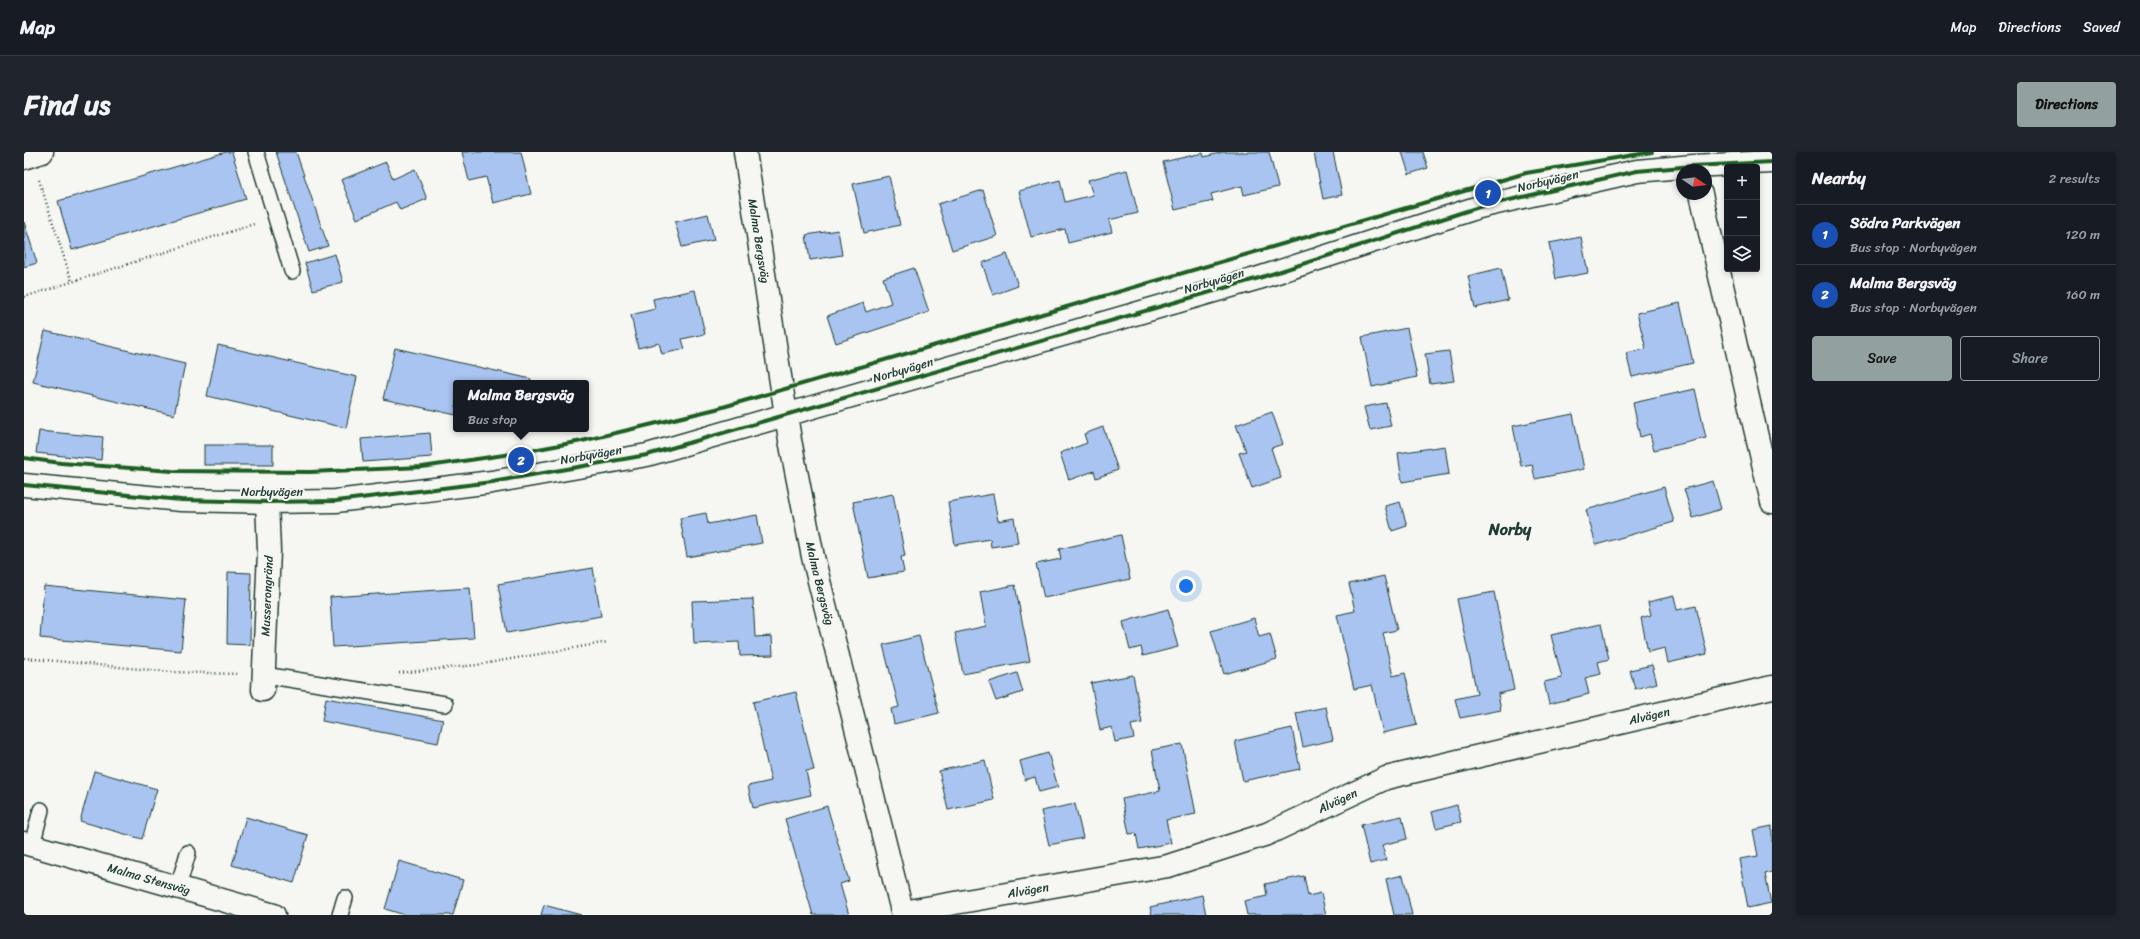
<!DOCTYPE html>
<meta charset="utf-8">
<style>
:root{--surface:#171b24;--page:#20242c;--text:#f1f3f6;--muted:#9ea1a6;--line:#363941;--accent:#92a19f}
body{margin:0;font-family:Sriracha,sans-serif;background:var(--page);color:var(--text)}
.controls{position:absolute;right:12px;top:12px;display:grid;overflow:hidden;border-radius:4px;box-shadow:0 2px 6px #0003}
.controls button{width:36px;height:36px;display:grid;place-items:center;padding:0;border:0;border-bottom:1px solid var(--line);background:var(--surface);color:var(--text);font:20px sans-serif}
.compass{position:absolute;left:1652px;top:12px;width:36px;height:36px;border-radius:50%;background:var(--surface);box-shadow:0 2px 6px #0003;rotate:103deg}
.you{position:absolute;left:1162px;top:434px;width:14px;height:14px;margin:-10px;border:3px solid #fff;border-radius:50%;background:#1a73e8;box-shadow:0 0 0 6px #1a73e833}
.badge{display:grid;place-items:center;width:26px;height:26px;border-radius:50%;background:var(--accent);color:#fff;font-size:13px;font-weight:700}
.pin{position:absolute;translate:-50% -50%;border:2px solid #fff;box-shadow:0 1px 4px #0006}
.popup{position:absolute;left:429px;top:228px;width:136px;height:52px;box-sizing:border-box;display:grid;place-content:center;border-radius:4px;background:var(--surface);filter:drop-shadow(0 1px 3px #0005);font-size:13px;white-space:nowrap;color:var(--muted)}
.popup b{font-size:15px;color:var(--text)}
.popup::after{content:'';position:absolute;left:50%;top:100%;margin-left:-8px;border:8px solid transparent;border-top-color:var(--surface)}
.list{margin:0;padding:0;list-style:none}
h2{display:flex;justify-content:space-between;align-items:center;height:52px;margin:0;padding:0 16px;font-size:17px}
h2 small{font-size:13px;font-weight:400;color:var(--muted)}
.list li{display:grid;grid-template-columns:26px 1fr auto;gap:12px;align-items:center;box-sizing:border-box;height:60px;padding:0 16px;border-top:1px solid var(--line)}
.list b{display:block;font-size:15px;white-space:nowrap}
.list p{margin:0;font-size:13px;white-space:nowrap;color:var(--muted)}
.list em{font-size:13px;font-style:normal;color:var(--muted)}
.actions{display:flex;gap:8px;padding:12px 16px}
.actions a{flex:1;padding:9px 0;border:1px solid var(--accent);border-radius:4px;text-align:center;font-size:14px;color:var(--accent)}
.actions .main{background:var(--accent);color:#111}
.icon{flex:none;width:22px;height:22px;fill:none;stroke:currentColor;stroke-width:2;stroke-linecap:round;stroke-linejoin:round}
.map{position:relative;flex:none;width:1748px;height:763px;overflow:hidden;border-radius:4px}
header{display:flex;align-items:center;gap:24px;box-sizing:border-box;height:56px;padding:0 20px;background:var(--surface);border-bottom:1px solid var(--line)}
header strong{font-size:19px}
nav{display:flex;gap:22px;margin-inline-start:auto;font-size:14px}
.intro{display:flex;align-items:center;justify-content:space-between;box-sizing:border-box;height:96px;padding:0 24px}
h1{margin:0;font-size:28px}
.button{padding:10px 18px;border-radius:4px;background:var(--accent);color:#111;font-size:14px;font-weight:700}
main{display:flex;gap:24px;padding:0 24px}
aside{flex:1;background:var(--surface);border-radius:4px;box-shadow:0 2px 6px #0003}
.map>svg:first-child{display:block}
</style>
<header>
<strong>Map</strong>
<nav><a>Map</a><a>Directions</a><a>Saved</a></nav>
</header>
<div class="intro"><h1>Find us</h1><a class="button">Directions</a></div>
<main>
<div class="map">
<svg width="1748" height="763" viewBox="0 0 1748 763">
<rect width="100%" height="100%" fill="#f6f6f2"/>
<filter id="ink" filterUnits="userSpaceOnUse"><feTurbulence type="fractalNoise" baseFrequency=".025" numOctaves="2"/><feDisplacementMap in="SourceGraphic" scale="8" xChannelSelector="R" yChannelSelector="G"/><feConvolveMatrix kernelMatrix="1 2 1 2 8 2 1 2 1" color-interpolation-filters="sRGB"/></filter>
<g filter="url(#ink)">
<g fill="#a9c4f1" stroke="#1f3d34">
<polygon points="202,0 208,0 222,47 48,98 34,49"/>
<polygon points="252,0 272,0 304,94 285,100"/>
<polygon points="438,0 497,0 507,42 469,51 462,25 445,29"/>
<polygon points="1199,0 1245,0 1254,35 1220,43 1218,34 1187,42 1189,49 1151,58 1139,10 1179,1 1180,5"/>
<polygon points="1297,0 1309,0 1318,43 1299,47 1290,1"/>
<polygon points="1378,0 1399,0 1404,16 1385,22"/>
<polygon points="362,10 369,27 391,17 403,47 376,58 372,50 333,67 317,28"/>
<polygon points="1103,18 1114,61 1085,68 1088,80 1044,91 1041,77 1007,85 995,39 1036,28 1041,50 1069,43 1064,28"/>
<polygon points="865,24 876,73 840,81 829,32"/>
<polygon points="959,38 973,84 928,98 914,52"/>
<polygon points="684,62 690,88 658,95 651,70"/>
<polygon points="0,70 13,111 0,115"/>
<polygon points="814,78 818,103 786,108 782,83"/>
<polygon points="1557,85 1564,121 1532,127 1525,91"/>
<polygon points="311,102 319,130 289,138 281,111"/>
<polygon points="983,102 994,134 969,143 958,111"/>
<polygon points="890,116 905,160 812,191 803,164 839,151 842,160 867,151 859,126"/>
<polygon points="1477,116 1484,148 1451,156 1444,124"/>
<polygon points="671,138 681,182 658,187 661,197 638,202 635,191 614,196 607,163 631,157 629,147"/>
<polygon points="1656,151 1669,211 1608,225 1602,201 1622,197 1613,161"/>
<polygon points="1383,176 1393,225 1348,235 1338,185"/>
<polygon points="21,179 161,212 150,263 9,230"/>
<polygon points="194,193 333,225 322,276 183,244"/>
<polygon points="371,196 507,227 506,231 432,231 432,263 359,247"/>
<polygon points="1425,199 1430,229 1406,232 1401,202"/>
<polygon points="1671,237 1682,286 1630,298 1626,282 1616,285 1609,251"/>
<polygon points="1362,251 1367,274 1346,278 1340,255"/>
<polygon points="1248,260 1259,292 1247,296 1257,326 1228,336 1215,301 1222,299 1212,273"/>
<polygon points="1549,262 1560,317 1511,327 1508,312 1497,314 1489,274"/>
<polygon points="1079,275 1094,318 1072,326 1070,319 1045,328 1036,301 1063,291 1060,282"/>
<polygon points="15,279 79,285 77,308 12,301"/>
<polygon points="406,281 408,305 339,310 337,287"/>
<rect x="180" y="293" width="69" height="20"/>
<polygon points="1421,294 1425,322 1378,330 1374,301"/>
<polygon points="1689,329 1697,357 1669,366 1660,337"/>
<polygon points="1640,335 1650,370 1572,393 1562,358"/>
<polygon points="869,342 881,404 877,405 880,420 844,426 829,350"/>
<polygon points="969,342 974,369 990,366 994,391 967,395 966,387 931,393 924,350"/>
<polygon points="1376,350 1383,374 1368,379 1361,354"/>
<polygon points="682,361 684,372 733,363 738,391 663,405 656,366"/>
<polygon points="1097,383 1106,427 1020,446 1012,412 1037,407 1035,397"/>
<polygon points="569,416 577,464 483,481 474,432"/>
<polygon points="204,420 227,421 226,493 203,492"/>
<polygon points="1360,424 1373,478 1359,481 1369,524 1381,521 1393,573 1359,581 1348,533 1330,537 1313,463 1331,459 1325,432"/>
<polygon points="991,433 1006,509 939,522 931,481 962,474 956,440"/>
<polygon points="20,434 162,448 157,499 16,486"/>
<polygon points="446,436 450,486 309,495 306,445"/>
<polygon points="1470,440 1490,538 1474,542 1477,558 1436,566 1431,547 1453,542 1433,447"/>
<polygon points="1650,444 1653,458 1672,454 1683,502 1644,511 1641,496 1624,500 1617,466 1627,463 1624,450"/>
<polygon points="729,447 731,485 748,484 749,503 716,504 715,490 670,492 668,449"/>
<polygon points="1144,457 1154,495 1119,504 1117,495 1106,498 1099,470"/>
<polygon points="1230,466 1235,485 1246,482 1253,507 1200,522 1187,479"/>
<polygon points="1577,472 1585,507 1574,510 1577,522 1561,526 1565,542 1525,552 1520,530 1538,526 1527,483"/>
<polygon points="895,484 915,561 870,572 867,557 875,555 859,493"/>
<polygon points="1628,513 1633,531 1611,537 1606,518"/>
<polygon points="993,521 999,540 972,549 965,530"/>
<polygon points="1109,523 1118,571 1107,573 1110,586 1091,590 1088,575 1076,578 1067,531"/>
<polygon points="772,540 790,618 782,619 787,643 729,656 724,634 747,629 729,550"/>
<polygon points="302,546 419,568 414,591 298,569"/>
<polygon points="1302,555 1309,588 1279,595 1272,561"/>
<polygon points="1268,576 1276,617 1219,629 1211,589"/>
<polygon points="1158,592 1172,662 1142,668 1147,691 1115,697 1112,681 1105,682 1098,647 1136,639 1128,598"/>
<polygon points="1024,601 1034,635 1015,640 1011,625 1001,628 996,609"/>
<polygon points="961,608 970,648 924,658 915,619"/>
<polygon points="70,619 133,637 118,687 56,669"/>
<polygon points="1051,652 1059,686 1025,693 1017,659"/>
<polygon points="1433,653 1437,670 1412,676 1408,660"/>
<polygon points="803,654 825,729 816,732 825,763 789,763 761,667"/>
<polygon points="1378,664 1383,687 1358,693 1362,708 1346,712 1337,673"/>
<polygon points="222,665 284,683 270,731 208,713"/>
<polygon points="1748,674 1748,720 1741,722 1747,751 1724,756 1715,707 1734,704 1729,678"/>
<polygon points="375,709 439,728 429,763 381,763 361,757"/>
<polygon points="1379,723 1388,763 1370,763 1362,727"/>
<polygon points="1280,724 1284,744 1297,741 1302,763 1223,763 1220,749 1243,744 1241,732"/>
<polygon points="1178,743 1182,763 1128,763 1126,755"/>
<polygon points="520,753 557,763 517,763"/>
</g>
<g fill="none" stroke-linecap="round" stroke-linejoin="round">
<defs>
<g id="service">
<polyline points="232,0 268,119"/>
<polyline points="240,523 421,552"/>
<polyline points="8,693 17,658"/>
<polyline points="154,735 164,701"/>
<polyline points="316,763 321,746"/>
</g>
<g id="minor">
<path id="s1" d="M721,0L766,288L789,405L879,763"/>
<polyline points="0,6 18,0"/>
<polyline points="1677,42 1748,350"/>
<path id="s2" d="M239,538L245,399L243,350"/>
<path id="s3" d="M0,691L250,763"/>
<path id="s4" d="M879,760L1144,714L1243,682L1362,626L1748,535"/>
</g>
<polyline id="tertiary" points="0,333 157,348 243,350 312,349 468,330 623,303 1235,126 1455,55 1613,19 1669,14 1748,10"/>
</defs>
<use href="#service" stroke="#1f3d34" stroke-width="18"/>
<use href="#minor" stroke="#1f3d34" stroke-width="25"/>
<use href="#tertiary" stroke="#1f3d34" stroke-width="25"/>
<g stroke="#1f3d34" stroke-width="2.5" stroke-dasharray="1 3" stroke-linecap="butt">
<polyline points="15,28 48,130"/>
<polyline points="0,145 230,72"/>
<polyline points="0,506 148,520 215,522"/>
<polyline points="375,521 453,513 584,490"/>
</g>
<use href="#service" stroke="#f6f6f2" stroke-width="15"/>
<use href="#minor" stroke="#f6f6f2" stroke-width="22"/>
<use href="#tertiary" stroke="#f6f6f2" stroke-width="22"/>
<defs>
<g id="cycleway">
<polyline points="0,306 37,311 148,319 286,320 398,315 487,302 558,289 692,257 1502,21 1628,0"/>
<polyline points="0,333 157,348 243,350 312,349 468,330 623,303 1235,126 1455,55 1613,19 1669,14 1748,10"/>
</g>
</defs>
<use href="#cycleway" stroke="#f6f6f2" stroke-width="6"/>
<use href="#cycleway" stroke="#1b5e20" stroke-width="4"/>
</g>
</g>
<g text-anchor="middle" dominant-baseline="central" stroke-width="4" stroke-linejoin="round" paint-order="stroke">
<g font-size="12" fill="#1f3d34" stroke="#f6f6f2">
<text transform="translate(1524 29) rotate(-13)">Norbyvägen</text>
<text stroke="none"><textPath href="#s1" startOffset="90">Malma Bergsväg</textPath></text>
<text transform="translate(1190 129) rotate(-16)">Norbyvägen</text>
<text transform="translate(879 218) rotate(-16)">Norbyvägen</text>
<text transform="translate(567 303) rotate(-10)">Norbyvägen</text>
<text x="248" y="340">Norbyvägen</text>
<text stroke="none"><textPath href="#s1" startOffset="438">Malma Bergsväg</textPath></text>
<text stroke="none"><textPath href="#s2" startOffset="94">Musserongränd</textPath></text>
<text stroke="none"><textPath href="#s4" startOffset="775">Alvägen</textPath></text>
<text stroke="none"><textPath href="#s4" startOffset="451">Alvägen</textPath></text>
<text stroke="none"><textPath href="#s3" startOffset="130">Malma Stensväg</textPath></text>
<text stroke="none"><textPath href="#s4" startOffset="127">Alvägen</textPath></text>
</g>
<g font-size="16" font-weight="bold" fill="#1f3d34" stroke="#f6f6f2">
<text x="1486" y="377">Norby</text>
</g>
</g>
</svg>
<div class="controls">
<button>+</button>
<button>−</button>
<button><svg class="icon" aria-label="layers" viewBox="0 0 24 24"><path d="M12 4l9 5-9 5-9-5zM3 14l9 5 9-5"/></svg></button>
</div>
<svg class="compass" viewBox="-18 -18 36 36"><path d="M0-13l5 13h-10z" fill="#e53935"/><path d="M0 13l5-13h-10z" fill="#9ea1a6"/></svg>
<div class="you"></div>
<div class="pin badge" style="left:1464px;top:41px;background:#1a4fb4">1</div>
<div class="pin badge" style="left:497px;top:308px;background:#1a4fb4">2</div>
<div class="popup"><b>Malma Bergsväg</b>Bus stop</div>
</div>
<aside>
<h2>Nearby<small>2 results</small></h2>
<ul class="list">
<li><span class="badge" style="background:#1a4fb4">1</span><div><b>Södra Parkvägen</b><p>Bus stop · Norbyvägen</p></div><em>120 m</em></li>
<li><span class="badge" style="background:#1a4fb4">2</span><div><b>Malma Bergsväg</b><p>Bus stop · Norbyvägen</p></div><em>160 m</em></li>
</ul>
<div class="actions"><a class="main">Save</a><a>Share</a></div>
</aside>
</main>
